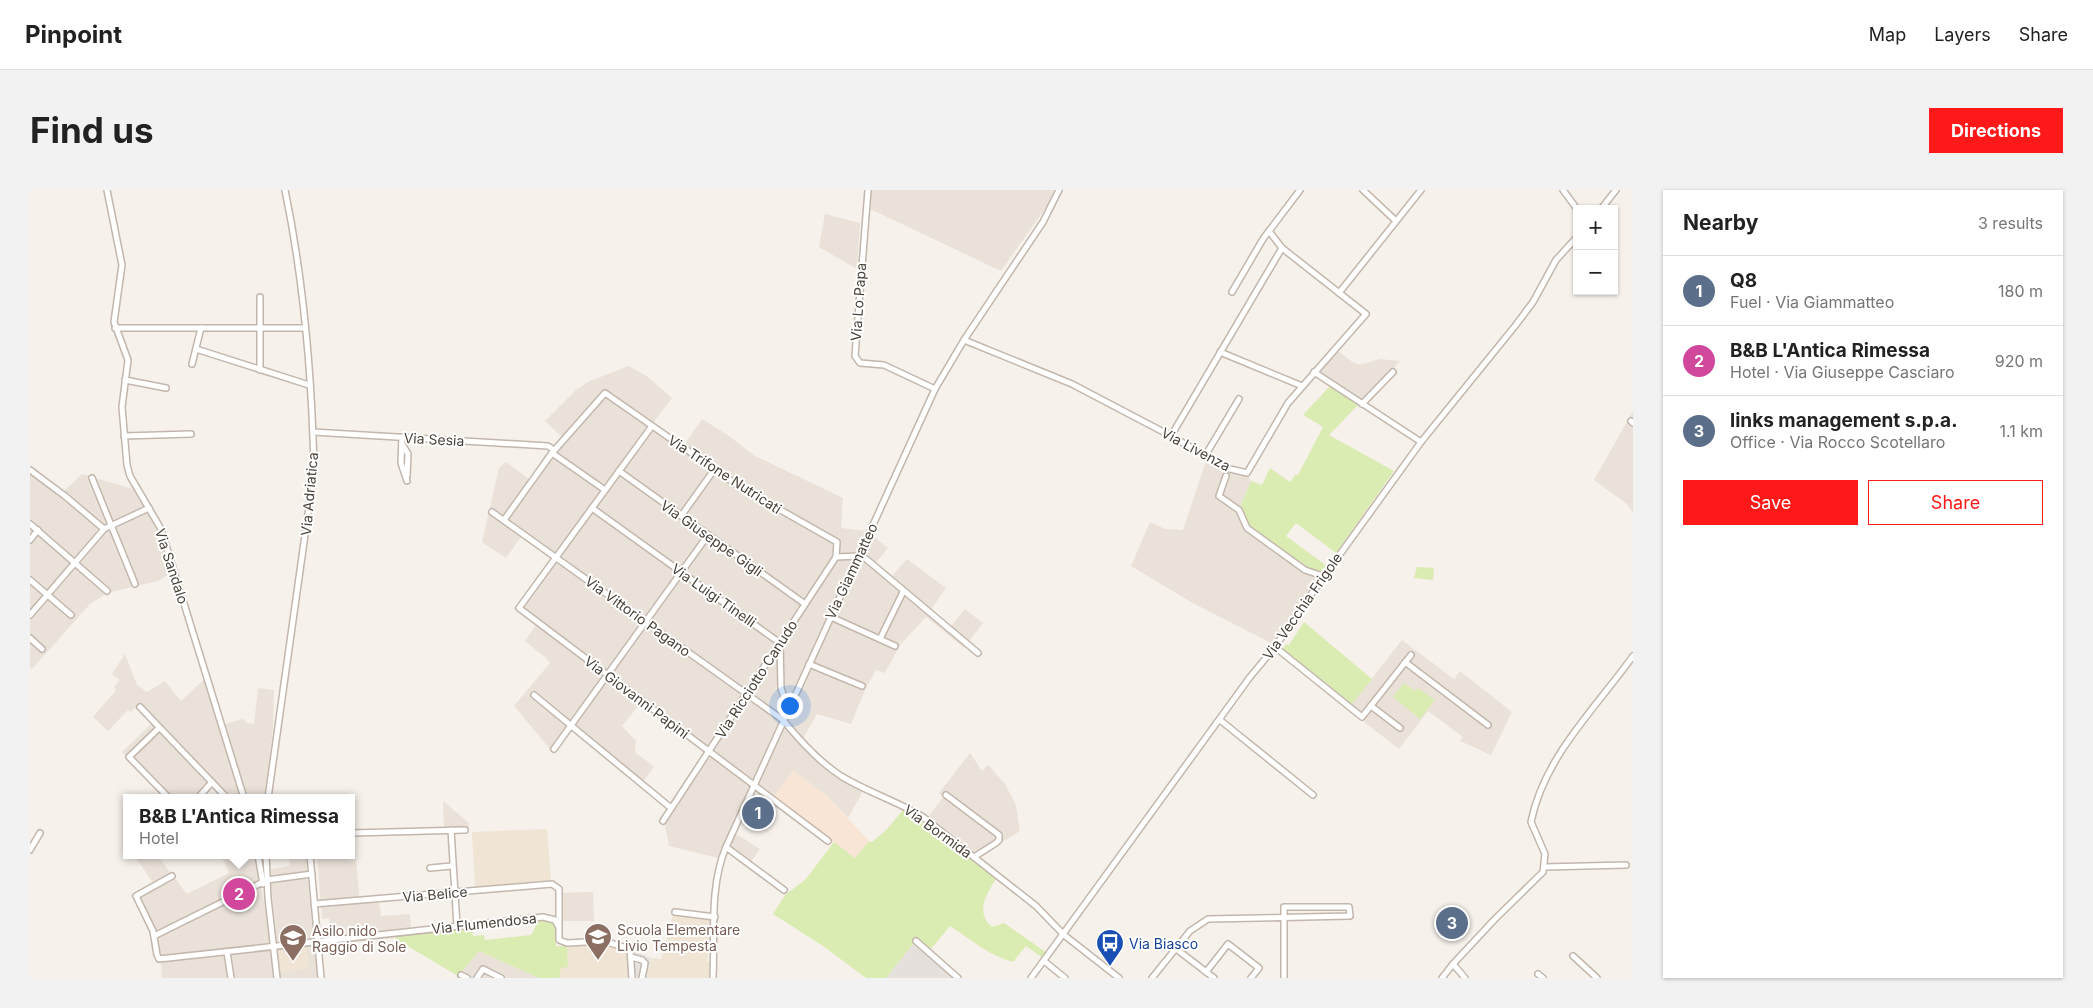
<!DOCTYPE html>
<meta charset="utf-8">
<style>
:root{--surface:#fff;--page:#f2f2f2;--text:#222;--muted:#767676;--line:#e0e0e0;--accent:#ff1919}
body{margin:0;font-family:Inter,sans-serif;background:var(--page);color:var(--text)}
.controls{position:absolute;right:15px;top:15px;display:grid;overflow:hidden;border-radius:0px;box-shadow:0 1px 4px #0004}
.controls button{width:45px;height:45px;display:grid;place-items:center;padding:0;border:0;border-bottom:1px solid var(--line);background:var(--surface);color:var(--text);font:25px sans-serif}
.you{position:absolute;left:759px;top:515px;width:18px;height:18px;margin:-12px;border:4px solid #fff;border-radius:50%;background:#1a73e8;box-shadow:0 0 0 8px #1a73e833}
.badge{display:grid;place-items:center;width:32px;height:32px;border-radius:50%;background:var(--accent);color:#fff;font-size:16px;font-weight:700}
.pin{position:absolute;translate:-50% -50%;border:2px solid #fff;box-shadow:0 1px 5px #0006}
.popup{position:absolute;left:93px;top:604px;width:232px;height:65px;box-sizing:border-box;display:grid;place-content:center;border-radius:0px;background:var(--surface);filter:drop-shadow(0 1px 4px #0005);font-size:16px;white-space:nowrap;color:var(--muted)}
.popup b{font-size:19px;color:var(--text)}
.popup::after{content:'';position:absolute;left:50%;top:100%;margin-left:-10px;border:10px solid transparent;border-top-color:var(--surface)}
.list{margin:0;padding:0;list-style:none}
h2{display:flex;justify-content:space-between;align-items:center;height:65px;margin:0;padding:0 20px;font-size:21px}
h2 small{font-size:16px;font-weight:400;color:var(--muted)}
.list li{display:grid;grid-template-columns:32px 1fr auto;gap:15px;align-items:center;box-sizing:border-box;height:70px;padding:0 20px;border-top:1px solid var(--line)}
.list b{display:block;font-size:19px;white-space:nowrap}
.list p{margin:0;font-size:16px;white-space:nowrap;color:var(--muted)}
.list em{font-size:16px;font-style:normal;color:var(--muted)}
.actions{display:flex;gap:10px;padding:15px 20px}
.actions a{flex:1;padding:11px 0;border:1px solid var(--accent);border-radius:0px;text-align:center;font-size:18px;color:var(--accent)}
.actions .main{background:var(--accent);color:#fff}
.map{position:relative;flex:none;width:1603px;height:788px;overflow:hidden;border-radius:0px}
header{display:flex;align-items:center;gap:30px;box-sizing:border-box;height:70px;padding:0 25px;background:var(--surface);border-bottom:1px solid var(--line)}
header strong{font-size:24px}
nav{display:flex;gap:28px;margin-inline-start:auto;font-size:18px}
.intro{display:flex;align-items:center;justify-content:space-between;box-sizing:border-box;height:120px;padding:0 30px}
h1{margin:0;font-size:35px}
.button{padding:12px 22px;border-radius:0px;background:var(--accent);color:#fff;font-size:18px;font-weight:700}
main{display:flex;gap:30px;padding:0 30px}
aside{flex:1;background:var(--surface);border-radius:0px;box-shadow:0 1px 4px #0004}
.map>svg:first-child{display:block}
</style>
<header>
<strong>Pinpoint</strong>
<nav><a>Map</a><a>Layers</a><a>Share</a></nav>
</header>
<div class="intro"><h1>Find us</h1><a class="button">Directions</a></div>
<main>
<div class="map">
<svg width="1603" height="788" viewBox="0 0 1603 788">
<rect width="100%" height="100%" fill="#f6f1eb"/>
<g fill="#eae2d9">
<polygon points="841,0 1024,0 1017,16 971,81 838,18"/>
<polygon points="795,24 830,33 827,79 789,57"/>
<polygon points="1307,160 1321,171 1329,175 1350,169 1370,171 1363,179 1367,182 1337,214 1287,182"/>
<polygon points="599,176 618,187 642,208 623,233 654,255 672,229 699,246 725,266 813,308 811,338 837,341 858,358 845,374 861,387 877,369 916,398 900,421 920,437 935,419 953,433 934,458 896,427 870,455 855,483 846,480 835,500 821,534 787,524 770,554 791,576 833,601 818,628 796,605 763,581 739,612 725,602 706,644 730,659 721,672 694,653 688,668 639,656 635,635 680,567 610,514 592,536 606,551 605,562 624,577 610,595 541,540 524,564 484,516 520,473 516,468 495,451 506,435 486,420 522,370 491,347 476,368 452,352 469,278 476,272 499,289 517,262 532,247 515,231 546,200 560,191"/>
<polygon points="1603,221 1603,323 1597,314 1564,290"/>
<polygon points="1176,271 1196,282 1219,287 1221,291 1210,317 1280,380 1292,383 1243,454 1161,412 1101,376 1120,332 1135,339 1153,340"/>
<polygon points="0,278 33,302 52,284 113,302 135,338 147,380 128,391 77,403 60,414 2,479 0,478"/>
<polygon points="1372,450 1424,489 1430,481 1482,522 1461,565 1430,551 1433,547 1398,521 1369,559 1334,532 1337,527 1321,515"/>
<polygon points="95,464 107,495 117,502 135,491 151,511 180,484 195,534 213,529 217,533 224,534 228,498 244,500 243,537 235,608 193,608 183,597 173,608 136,608 92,562 122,533 105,518 101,522 98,520 78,541 63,527 86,500 84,497 90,490 82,484"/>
<polygon points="940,563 952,581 958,575 975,594 986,615 990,641 950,666 899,626 913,607 909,603"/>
<polygon points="413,611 439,633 439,637 414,637"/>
<polygon points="322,646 324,646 330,713 349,712 351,726 380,724 381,738 300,746 299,728 292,729 287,665 322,665"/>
<polygon points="109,665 127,665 157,704 199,683 191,665 226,665 240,747 244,788 132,788 131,774 126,772 122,744 101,705 123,693 106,668"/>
<polygon points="259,665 276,665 277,682 241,686 241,679 260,676"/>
<polygon points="278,688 283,748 247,753 241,693"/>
<polygon points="563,702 564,731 527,731 527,703"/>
<polygon points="285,755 288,788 250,788 247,759"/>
<polygon points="449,761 509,788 426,788"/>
</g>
<polygon fill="#f8e5d6" points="763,581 796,605 839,651 825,668 743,607"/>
<polygon fill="#e6e0dc" points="883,754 923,788 856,788"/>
<g fill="#f0e4d4">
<polygon points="517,639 521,690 445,697 442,642"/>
<polygon points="643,725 681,730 680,760 678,762 677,772 680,772 680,788 617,788 621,768 631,769"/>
<polygon points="575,754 597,761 599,788 529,788 530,777 538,777 537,756"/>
<polygon points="276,756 279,779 250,782 247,760"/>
</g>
<g fill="#dbecb2">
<polygon points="1300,196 1329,214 1299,245 1364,281 1306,363 1266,333 1256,346 1297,376 1292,383 1280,380 1221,337 1210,317 1221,291 1232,295 1240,278 1260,292 1266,284 1268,285 1293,237 1273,225"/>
<polygon points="1387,377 1404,378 1403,390 1384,388"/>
<polygon points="1274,432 1342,489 1321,515 1252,460 1256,454 1259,455"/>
<polygon points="1374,493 1385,501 1388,498 1405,510 1390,529 1363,507"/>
<path d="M873,620L887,628L966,689C956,705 945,722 962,737L974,733L1017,763L1013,768L996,756L983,772C960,766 940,749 920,736L896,765L883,754L856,788H836L793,756L743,724L755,705L775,690L804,652L825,668L839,651L842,652L856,640Z"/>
<polygon points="509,730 523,732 525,735 526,756 537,756 538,777 531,778 529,788 509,788 449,761 428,786 369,751 366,752 365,745 442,737 443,746 454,745 455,750 501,745"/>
</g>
<polygon fill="#e5e2df" points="604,761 621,768 617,788 605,788"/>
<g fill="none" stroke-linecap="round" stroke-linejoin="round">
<defs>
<g id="minor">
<polyline points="77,0 92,75 84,132 98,170 92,217 97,275 100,286 131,339 214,608"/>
<polyline points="838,0 825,166 830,173 854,175 905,199"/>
<polyline points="1333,0 1366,31"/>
<polyline points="1533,0 1547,19"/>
<polyline points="1571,19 1586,0"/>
<polyline points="1202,102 1233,49 1270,0"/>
<polyline points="1309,103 1391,0"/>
<polyline points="230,107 230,180"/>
<polyline points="85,138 274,138"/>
<polyline points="934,150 1042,194 1141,246 1196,278 1217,283 1258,213 1336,124 1252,58 1239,41"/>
<polyline points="166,159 279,195"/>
<polyline points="1190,162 1272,196"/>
<polyline points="162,174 171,138"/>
<polyline points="1284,182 1391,252"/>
<polyline points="95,190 136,198"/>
<polyline points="1332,214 1363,182"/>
<polyline points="1601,231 1603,233"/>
<polyline points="622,236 489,418 798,651"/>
<polyline points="283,242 518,256 524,260"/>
<polyline points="94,246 161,244"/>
<polyline points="1141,246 1252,58"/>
<polyline points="372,247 371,273 377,291"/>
<polyline points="372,254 378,264 377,286"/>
<polyline points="522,263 575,300"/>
<polyline points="1175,266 1209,209"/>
<polyline points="0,280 35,306 74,339"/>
<polyline points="589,281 775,414"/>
<polyline points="1196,286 1189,306 1209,320 1217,338 1275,380 1293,386"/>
<polyline points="62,288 105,394"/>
<polyline points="562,318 750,453 751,498 758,520"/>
<path d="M462,322L753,530C770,551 788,571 811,586C837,602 867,611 893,627L1006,716L1034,745L1089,788"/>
<polyline points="651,326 684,280"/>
<polyline points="474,330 522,263 575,203 710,297 807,352 806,367"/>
<polyline points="0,334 77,401"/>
<polyline points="0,350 8,340"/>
<polyline points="0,390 41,425"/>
<polyline points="0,425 74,339 119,318"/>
<polyline points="801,427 865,456"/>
<polyline points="0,448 12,459"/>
<polyline points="850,449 873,402"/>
<polyline points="1245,457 1332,527 1381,465"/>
<polyline points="1375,472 1458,535"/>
<polyline points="779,474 832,496"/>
<polyline points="504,505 641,618"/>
<polyline points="1341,516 1370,538"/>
<polyline points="110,517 197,608"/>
<polyline points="1190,530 1283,605"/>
<polyline points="129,538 99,567 139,608"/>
<polyline points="524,559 678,345"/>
<polyline points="916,605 969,645 969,650 966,653 944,667"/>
<polyline points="168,608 182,592"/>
<path d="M238,608L284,281C282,187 274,92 255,0"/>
<polyline points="633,631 806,367 829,366 835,368 948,463"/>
<polyline points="421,640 427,736"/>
<polyline points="322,643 435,640"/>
<polyline points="696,657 754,700"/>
<polyline points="0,660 10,643"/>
<polyline points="228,665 233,694"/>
<polyline points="236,665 238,708 247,788"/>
<polyline points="280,665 291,788"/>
<polyline points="1515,677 1596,675"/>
<polyline points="400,678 422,676"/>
<polyline points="142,686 106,706 123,741 127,765 129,769 513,727 525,730 528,736"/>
<polyline points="284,714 522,694 529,699 529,750 537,753 574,751 600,759 602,788"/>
<polyline points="645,722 685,727"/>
<polyline points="124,746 237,690 282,684"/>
<polyline points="886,751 928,788"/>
<polyline points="1145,758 1184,788"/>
<polyline points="197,762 201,788"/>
<polyline points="1543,766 1567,788"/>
<polyline points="601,767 612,770 615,773 612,788"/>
<polyline points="1014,771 1035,788"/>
<polyline points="1423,774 1435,788"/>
<polyline points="1176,782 1198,754 1229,778 1221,788"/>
<polyline points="1508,784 1513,788"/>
<polyline points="431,785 437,788"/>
<polyline points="447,788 453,779 471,788"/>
<path d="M683,788C685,745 679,697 696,657L905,199L934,150L1013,32L1029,0"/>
<polyline points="1001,788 1220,487 1245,457 1269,421 1391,252 1485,136 1503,112 1526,70 1547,47"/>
<polyline points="1122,788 1160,741 1178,729 1320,726 1319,717 1254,717 1254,788"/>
<path d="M1412,788L1423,774L1465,729L1513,682L1515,664L1501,632C1514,567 1565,519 1603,466"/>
</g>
</defs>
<use href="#minor" stroke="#c3b7ad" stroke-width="8"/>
<use href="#minor" stroke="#fff" stroke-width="5"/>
</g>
<defs>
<symbol id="school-pin" viewBox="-11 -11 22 30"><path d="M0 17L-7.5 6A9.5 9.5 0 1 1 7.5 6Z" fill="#8d6e63" stroke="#fff"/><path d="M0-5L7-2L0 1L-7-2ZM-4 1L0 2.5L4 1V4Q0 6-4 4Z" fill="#fff"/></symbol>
<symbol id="bus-pin" viewBox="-11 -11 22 30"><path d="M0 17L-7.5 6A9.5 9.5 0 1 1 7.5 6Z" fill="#1a4fb4" stroke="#fff"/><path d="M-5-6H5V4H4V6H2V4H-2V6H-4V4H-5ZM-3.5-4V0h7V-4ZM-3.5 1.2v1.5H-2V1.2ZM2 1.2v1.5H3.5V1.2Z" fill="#fff"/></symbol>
</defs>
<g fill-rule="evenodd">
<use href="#school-pin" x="552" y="731" width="32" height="43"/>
<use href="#school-pin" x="247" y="732" width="32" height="43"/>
<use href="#bus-pin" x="1064" y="737" width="32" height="43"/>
</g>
<g text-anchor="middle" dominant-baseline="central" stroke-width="4" stroke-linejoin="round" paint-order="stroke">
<g font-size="14" fill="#4b4138" stroke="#fff">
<text transform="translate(828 112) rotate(-86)">Via Lo Papa</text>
<text transform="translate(404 249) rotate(3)">Via Sesia</text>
<text transform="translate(1166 259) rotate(28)">Via Livenza</text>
<text transform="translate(695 284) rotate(33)">Via Trifone Nutricati</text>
<text transform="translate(279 304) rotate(-85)">Via Adriatica</text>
<text transform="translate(682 348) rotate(35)">Via Giuseppe Gigli</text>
<text transform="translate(142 376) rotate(72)">Via Sandalo</text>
<text transform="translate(821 381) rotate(-65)">Via Giammatteo</text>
<text transform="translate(684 405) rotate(35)">Via Luigi Tinelli</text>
<text transform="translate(1272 416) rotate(-55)">Via Vecchia Frigole</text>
<text transform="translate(608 426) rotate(36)">Via Vittorio Pagano</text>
<text transform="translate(726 489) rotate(-57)">Via Ricciotto Canudo</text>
<text transform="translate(607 507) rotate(37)">Via Giovanni Papini</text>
<text transform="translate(908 641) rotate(36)">Via Bormida</text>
<text transform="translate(405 704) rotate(-5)">Via Belice</text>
<text transform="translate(454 733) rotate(-6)">Via Flumendosa</text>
</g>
<g font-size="14" fill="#785e54" stroke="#fff" text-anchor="start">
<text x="587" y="739">Scuola Elementare<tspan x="587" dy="16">Livio Tempesta</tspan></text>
<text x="282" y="740">Asilo nido<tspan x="282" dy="16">Raggio di Sole</tspan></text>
</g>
<g font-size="14" fill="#164399" stroke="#fff" text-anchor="start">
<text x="1099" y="753">Via Biasco</text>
</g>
</g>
</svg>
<div class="controls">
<button>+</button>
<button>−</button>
</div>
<div class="you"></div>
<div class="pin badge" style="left:728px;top:623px;background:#5c6f8a">1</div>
<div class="pin badge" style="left:209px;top:704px;background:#d1479c">2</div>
<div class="popup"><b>B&amp;B L'Antica Rimessa</b>Hotel</div>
<div class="pin badge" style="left:1422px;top:733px;background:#5c6f8a">3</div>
</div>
<aside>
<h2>Nearby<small>3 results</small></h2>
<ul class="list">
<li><span class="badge" style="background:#5c6f8a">1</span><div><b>Q8</b><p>Fuel · Via Giammatteo</p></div><em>180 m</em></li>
<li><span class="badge" style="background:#d1479c">2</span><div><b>B&amp;B L'Antica Rimessa</b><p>Hotel · Via Giuseppe Casciaro</p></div><em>920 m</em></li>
<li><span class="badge" style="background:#5c6f8a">3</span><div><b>links management s.p.a.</b><p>Office · Via Rocco Scotellaro</p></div><em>1.1 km</em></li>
</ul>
<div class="actions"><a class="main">Save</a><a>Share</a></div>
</aside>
</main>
